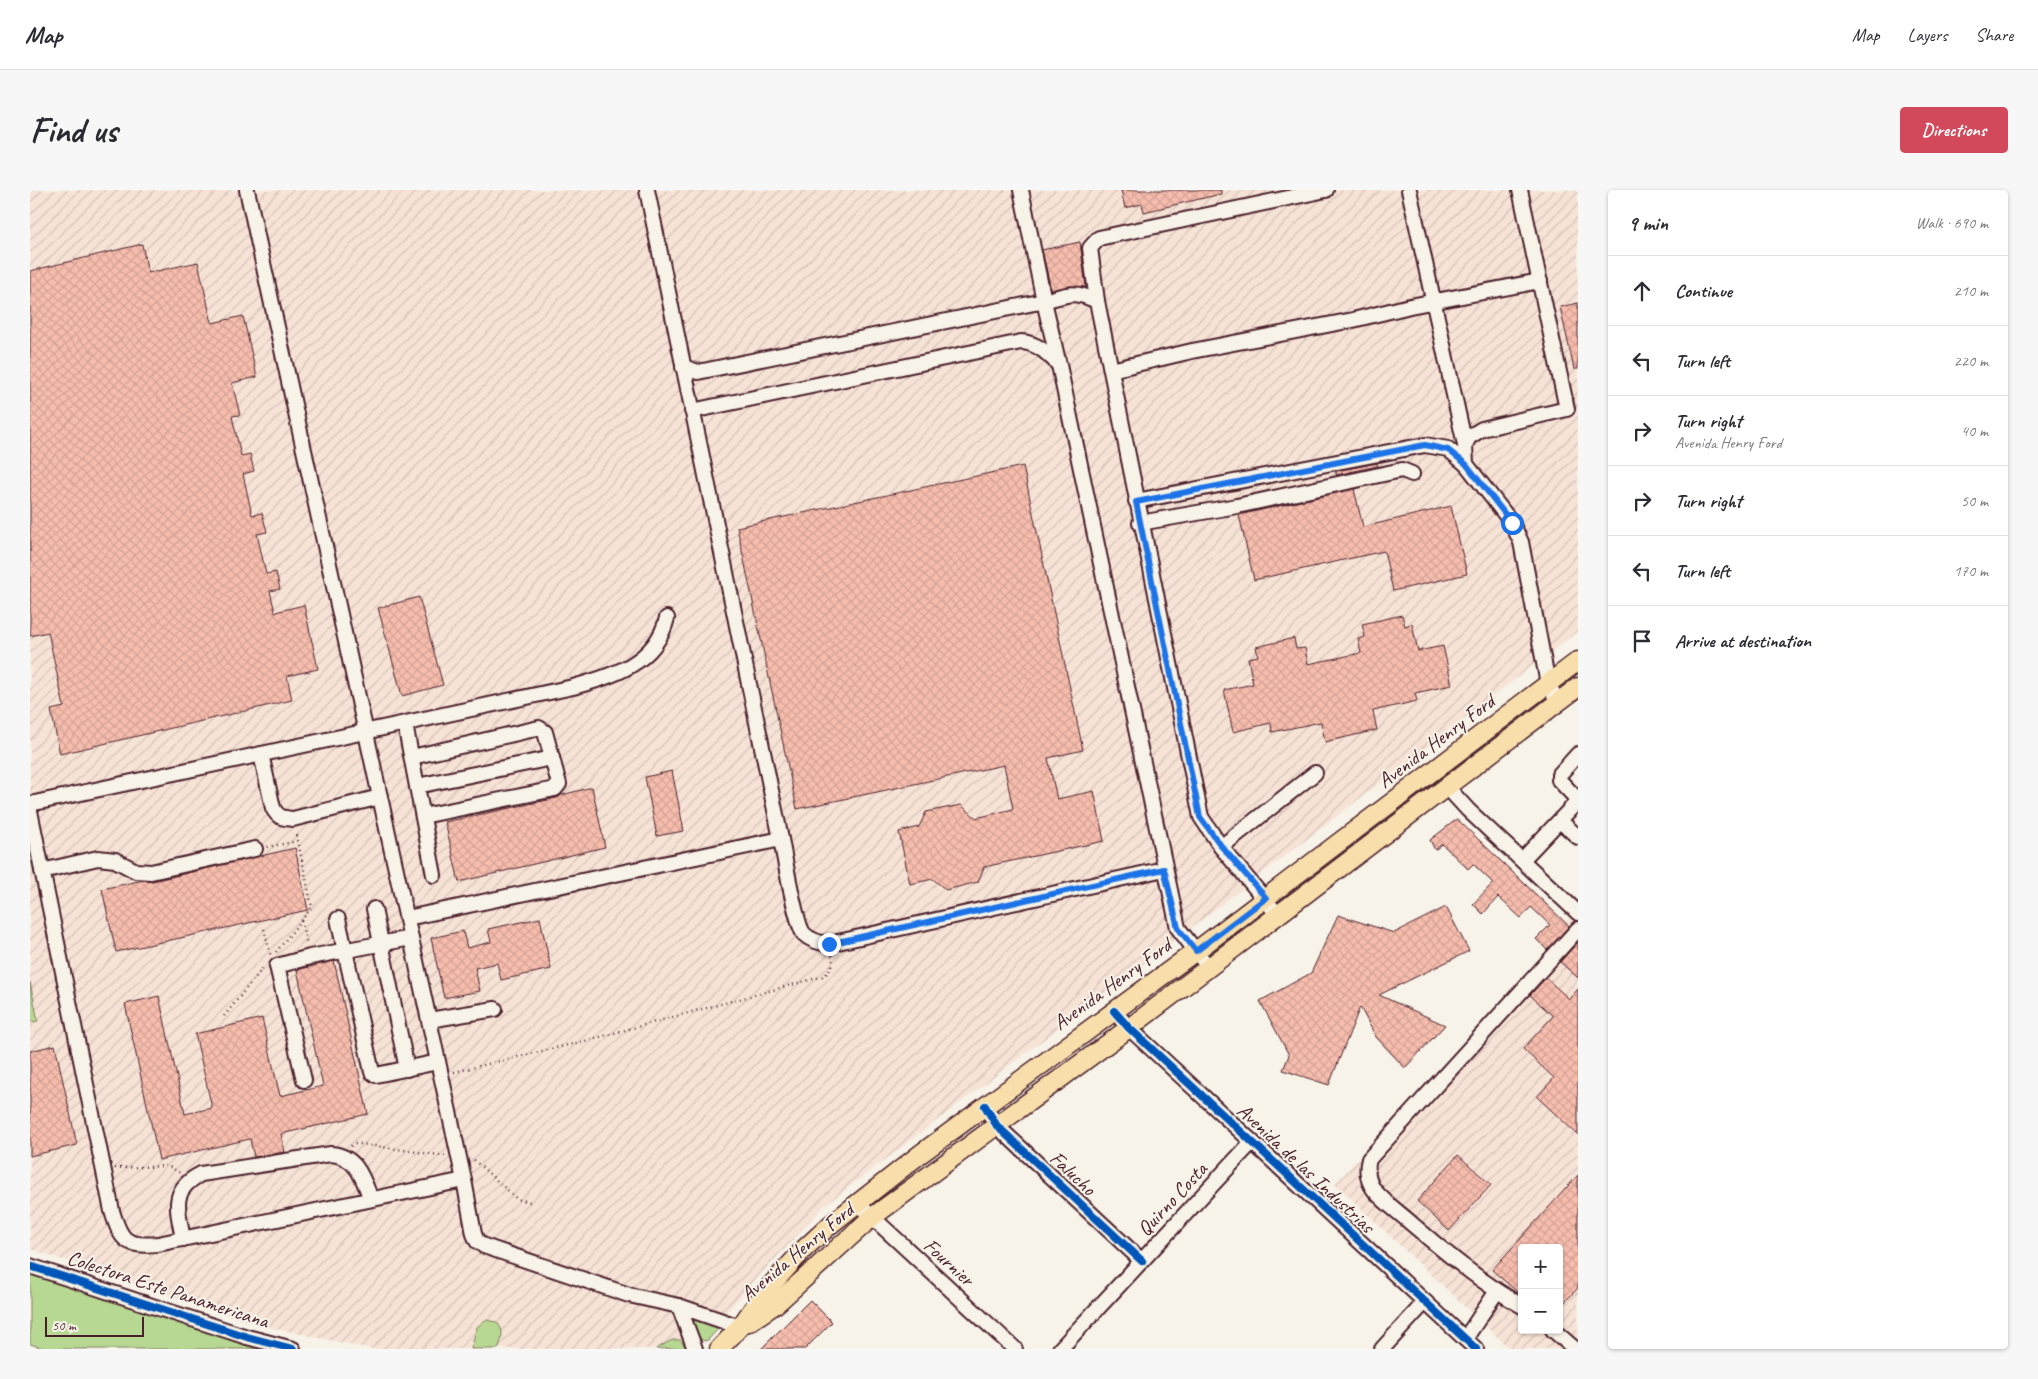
<!DOCTYPE html>
<meta charset="utf-8">
<style>
:root{--surface:#fff;--page:#f7f7f7;--text:#2b2b33;--muted:#7c7c81;--line:#e1e1e2;--accent:#d1495b}
body{margin:0;font-family:Caveat,sans-serif;background:var(--page);color:var(--text)}
.controls{position:absolute;right:15px;bottom:15px;display:grid;overflow:hidden;border-radius:5px;box-shadow:0 1px 4px #0004}
.controls button{width:45px;height:45px;display:grid;place-items:center;padding:0;border:0;border-bottom:1px solid var(--line);background:var(--surface);color:var(--text);font:25px sans-serif}
.scale{position:absolute;left:15px;bottom:12px;width:99px;box-sizing:border-box;padding-left:5px;border:2px solid #4a1f2b;border-top:0;font-size:14px;line-height:18px;white-space:nowrap;color:#4a1f2b;-webkit-text-stroke:4px #f7f3e8;paint-order:stroke}
.stop{position:absolute;width:15px;height:15px;margin:-11px;border:4px solid #1a73e8;border-radius:50%;background:#fff}
.stop.end{background:#1a73e8;border-color:#fff;box-shadow:0 1px 5px #0008}
.list{margin:0;padding:0;list-style:none}
h2{display:flex;justify-content:space-between;align-items:center;height:65px;margin:0;padding:0 20px;font-size:21px}
h2 small{font-size:16px;font-weight:400;color:var(--muted)}
.list li{display:grid;grid-template-columns:32px 1fr auto;gap:15px;align-items:center;box-sizing:border-box;height:70px;padding:0 20px;border-top:1px solid var(--line)}
.list b{display:block;font-size:19px;white-space:nowrap}
.list p{margin:0;font-size:16px;white-space:nowrap;color:var(--muted)}
.list em{font-size:16px;font-style:normal;color:var(--muted)}
.icon{flex:none;width:28px;height:28px;fill:none;stroke:currentColor;stroke-width:2;stroke-linecap:round;stroke-linejoin:round}
.map{position:relative;flex:none;width:1548px;height:1159px;overflow:hidden;border-radius:5px}
header{display:flex;align-items:center;gap:30px;box-sizing:border-box;height:70px;padding:0 25px;background:var(--surface);border-bottom:1px solid var(--line)}
header strong{font-size:24px}
nav{display:flex;gap:28px;margin-inline-start:auto;font-size:18px}
.intro{display:flex;align-items:center;justify-content:space-between;box-sizing:border-box;height:120px;padding:0 30px}
h1{margin:0;font-size:35px}
.button{padding:12px 22px;border-radius:5px;background:var(--accent);color:#fff;font-size:18px;font-weight:700}
main{display:flex;gap:30px;padding:0 30px}
aside{flex:1;background:var(--surface);border-radius:5px;box-shadow:0 1px 4px #0004}
.map>svg:first-child{display:block}
</style>
<header>
<strong>Map</strong>
<nav><a>Map</a><a>Layers</a><a>Share</a></nav>
</header>
<div class="intro"><h1>Find us</h1><a class="button">Directions</a></div>
<main>
<div class="map">
<svg width="1548" height="1159" viewBox="0 0 1548 1159">
<defs>
<pattern id="industrial-furrows" width="10" height="10" patternUnits="userSpaceOnUse" patternTransform="scale(1.25)"><rect width="10" height="10" fill="#f7e3d6"/><path d="M-1 1l2-2M0 10L10 0M9 11l2-2" fill="none" stroke="#d5c2b8"/></pattern>
<pattern id="building-cross-hatch" width="8" height="8" patternUnits="userSpaceOnUse" patternTransform="scale(1.25)"><rect width="8" height="8" fill="#f6bdad"/><path d="M0 0l8 8M0 8l8-8" fill="none" stroke="#d4a295"/></pattern>
</defs>
<rect width="100%" height="100%" fill="#f7f3e8"/>
<filter id="ink" filterUnits="userSpaceOnUse"><feTurbulence type="fractalNoise" baseFrequency=".02" numOctaves="2"/><feDisplacementMap in="SourceGraphic" scale="10" xChannelSelector="R" yChannelSelector="G"/><feConvolveMatrix kernelMatrix="1 2 1 2 8 2 1 2 1" color-interpolation-filters="sRGB"/></filter>
<g filter="url(#ink)">
<g fill="url(#industrial-furrows)" fill-rule="evenodd">
<polygon points="0,0 1548,0 1548,441 1170,731 794,1016 662,1159 341,1159 229,1135 0,1059"/>
<path d="M1548,715V1159H1480L1305,994L1503,780ZM1492,1058H1529V1140H1492Z"/>
</g>
<g fill="#b7d892" stroke="#807c5e">
<polygon points="0,792 8,831 0,832"/>
<polygon points="0,1083 209,1152 236,1159 16,1159 0,1154"/>
<polygon points="665,1127 686,1135 687,1140 678,1150 674,1151 668,1147 663,1131"/>
<path d="M455,1130L467,1132C475,1142 472,1148 468,1159H441L447,1137Z"/>
<polygon points="642,1150 650,1150 657,1158 626,1159"/>
</g>
<g fill="url(#building-cross-hatch)" stroke="#4a1f2b">
<polygon points="1091,0 1191,0 1191,4 1114,22 1112,14 1095,18"/>
<polygon points="1050,52 1056,97 1040,96 1021,100 1012,60"/>
<polygon points="112,54 118,83 168,72 182,133 213,126 227,187 202,193 210,225 202,226 211,266 220,264 224,281 213,284 222,325 232,323 237,342 227,344 236,384 246,382 250,399 240,401 245,422 274,415 288,479 257,486 262,510 30,564 21,520 34,517 18,442 0,446 0,81"/>
<polygon points="1548,113 1548,179 1544,179 1530,117"/>
<polygon points="1347,273 1348,276 1306,285 1306,281"/>
<polygon points="993,276 1053,560 1018,568 1027,609 1064,601 1074,651 954,677 948,692 916,700 903,689 880,694 869,642 889,637 896,622 931,615 946,628 983,619 974,575 767,619 707,337"/>
<polygon points="1324,299 1333,337 1421,316 1437,384 1363,401 1354,361 1224,390 1209,325"/>
<polygon points="389,407 413,495 372,506 348,418"/>
<polygon points="1372,425 1375,436 1382,434 1388,461 1413,456 1422,495 1385,503 1387,511 1343,521 1347,540 1295,552 1291,532 1242,542 1241,533 1203,542 1194,500 1223,494 1218,468 1228,466 1226,457 1264,448 1266,459 1275,458 1278,474 1331,463 1328,449 1335,447 1332,434"/>
<polygon points="642,581 654,641 627,646 615,587"/>
<polygon points="562,597 575,657 429,692 415,632 527,608 532,605"/>
<polygon points="1427,629 1539,736 1517,760 1506,749 1520,735 1501,717 1491,728 1468,707 1453,724 1443,714 1463,693 1443,674 1438,679 1412,654 1405,660 1400,650"/>
<polygon points="265,658 278,720 86,762 72,699 113,690 123,691"/>
<polygon points="1416,717 1439,761 1349,805 1415,835 1375,878 1346,847 1330,817 1299,895 1253,880 1259,865 1230,811 1281,783 1308,725 1364,743"/>
<polygon points="510,728 521,779 471,790 467,773 445,778 450,801 414,808 401,748 433,741 437,758 461,752 458,739"/>
<polygon points="1548,752 1548,788 1530,772"/>
<polygon points="304,771 338,924 251,944 255,962 224,967 220,949 129,970 95,814 129,806 155,924 182,918 165,844 232,828 250,906 293,896 267,780"/>
<polygon points="1516,788 1539,809 1548,799 1548,945 1507,907 1524,888 1493,859 1523,826 1500,805"/>
<polygon points="25,855 47,955 0,966 0,861"/>
<polygon points="1428,965 1461,995 1419,1041 1387,1011"/>
<polygon points="1548,985 1548,1098 1529,1118 1529,1058 1492,1058 1492,1106 1462,1080"/>
<polygon points="780,1110 802,1132 775,1159 731,1159"/>
</g>
<g fill="none" stroke-linecap="round" stroke-linejoin="round">
<defs>
<g id="minor">
<polyline points="217,0 434,990 444,1044 447,1051 454,1056 599,1105 649,1116 710,1137"/>
<path d="M617,0L751,649C754,665 766,735 774,744C781,751 790,753 799,754L1134,679"/>
<path d="M991,0L1014,111C1039,104 1043,100 1067,111"/>
<polyline points="1379,0 1435,255 1436,274 1482,333 1491,352 1518,494 1528,512"/>
<polyline points="653,177 668,182 1014,111 1029,175 1148,738 1179,778"/>
<polyline points="1081,180 1162,161 1323,130 1380,116 1510,91"/>
<path d="M662,221L991,152C1008,153 1018,164 1029,175"/>
<polyline points="1435,255 1439,247 1452,239 1537,219 1490,0"/>
<polyline points="1106,311 1395,255 1418,259 1436,274"/>
<polyline points="1110,333 1207,316 1372,280 1382,284"/>
<polyline points="375,534 404,685"/>
<path d="M231,564L243,618C248,628 253,628 263,629L350,607"/>
<polyline points="1548,564 1529,585 1529,590 1548,610"/>
<polyline points="382,567 509,538 515,542 529,594 525,599 393,626"/>
<polyline points="387,596 522,568"/>
<polyline points="1417,597 1438,620 1548,723"/>
<path d="M0,614L543,497C583,486 626,473 637,428"/>
<path d="M0,621L82,1021C91,1051 96,1057 128,1054L434,990"/>
<polyline points="1530,631 1548,647"/>
<polyline points="1191,657 1285,583"/>
<polyline points="1492,670 1548,611"/>
<polyline points="12,681 68,668 85,670 106,681 121,682 225,659"/>
<polyline points="344,719 377,879"/>
<polyline points="1248,725 1191,657 1171,627 1067,111 1060,58 1069,48 1296,0"/>
<polyline points="377,728 751,649"/>
<polyline points="308,729 342,882 346,885 408,872"/>
<polyline points="1084,821 1099,838 1446,1159"/>
<polyline points="399,830 465,819"/>
<polyline points="274,890 247,776 280,767 381,748"/>
<polyline points="955,916 967,936 1112,1071"/>
<polyline points="827,1013 985,1159"/>
<path d="M153,1049C148,1020 139,1000 171,984L301,964C327,966 333,989 341,1009"/>
<polyline points="0,1076 217,1147 263,1159"/>
<polyline points="649,1116 665,1159"/>
<path d="M1492,1116C1452,1093 1417,1064 1382,1034C1370,1023 1355,1013 1345,1001C1337,991 1336,980 1339,969L1548,739"/>
<polyline points="1523,1140 1545,1159"/>
<polyline points="1435,1149 1467,1101"/>
<polyline points="1030,1159 1222,952"/>
<polyline points="1352,1159 1395,1112"/>
</g>
<g id="major">
<polyline points="719,1132 746,1114 841,1028 1099,838 1548,497"/>
<polyline points="689,1159 710,1137 734,1103 774,1059 800,1035 889,965 1166,761 1548,471"/>
</g>
</defs>
<use href="#minor" stroke="#4a1f2b" stroke-width="18"/>
<use href="#major" stroke="#4a1f2b" stroke-width="21"/>
<g stroke="#4a1f2b" stroke-width="2.5" stroke-dasharray="1 4" stroke-linecap="butt">
<polyline points="237,657 268,651"/>
<polyline points="271,731 277,754"/>
<polyline points="234,739 241,767"/>
<polyline points="246,762 282,717 266,642"/>
<polyline points="194,826 233,778"/>
<path d="M424,882L555,851L794,786C801,780 804,774 802,765"/>
<polyline points="321,956 324,953 416,966"/>
<polyline points="444,970 487,1009 500,1012"/>
<polyline points="85,978 138,976 150,983"/>
</g>
<use href="#minor" stroke="#f7f3e8" stroke-width="14"/>
<use href="#major" stroke="#f8deab" stroke-width="18"/>
<defs>
<g id="cycleway">
<polyline points="1084,821 1099,838 1446,1159"/>
<polyline points="955,916 967,936 1112,1071"/>
<polyline points="0,1076 217,1147 263,1159"/>
</g>
</defs>
<use href="#cycleway" stroke="#f7f3e8" stroke-width="11"/>
<use href="#cycleway" stroke="#0057b8" stroke-width="8"/>
</g>
</g>
<g fill="none" stroke-linecap="round" stroke-linejoin="round" filter="url(#ink)">
<polyline stroke="#1a73e8" stroke-width="6" points="799,754 1134,679 1148,738 1166,761 1236,708 1192,657 1170,627 1106,312 1395,255 1418,260 1436,274 1482,333"/>
</g>
<g text-anchor="middle" dominant-baseline="central" stroke-width="4" stroke-linejoin="round" paint-order="stroke">
<g font-size="21" fill="#4a1f2b" stroke="#f7f3e8">
<text transform="translate(1406 551) rotate(-37)">Avenida Henry Ford</text>
<text transform="translate(1082 794) rotate(-36)">Avenida Henry Ford</text>
<text transform="translate(1276 978) rotate(43)">Avenida de las Industrias</text>
<text transform="translate(1043 983) rotate(43)">Falucho</text>
<text transform="translate(1142 1009) rotate(-47)">Quirno Costa</text>
<text transform="translate(767 1062) rotate(-40)">Avenida Henry Ford</text>
<text transform="translate(919 1072) rotate(42)">Fournier</text>
<text transform="translate(138 1099) rotate(18)">Colectora Este Panamericana</text>
</g>
</g>
</svg>
<div class="controls">
<button>+</button>
<button>−</button>
</div>
<div class="scale">50 m</div>
<div class="stop" style="left:1482px;top:333px"></div>
<div class="stop end" style="left:799px;top:754px"></div>
</div>
<aside>
<h2>9 min<small>Walk · 690 m</small></h2>
<ul class="list">
<li><svg class="icon" aria-label="ahead" viewBox="0 0 24 24"><path d="M12 20V5M6 11l6-6 6 6"/></svg><div><b>Continue</b></div><em>210 m</em></li>
<li><svg class="icon" aria-label="left" viewBox="0 0 24 24"><path d="M17 20v-9H6M10 6l-5 5 5 5"/></svg><div><b>Turn left</b></div><em>220 m</em></li>
<li><svg class="icon" aria-label="right" viewBox="0 0 24 24"><path d="M7 20v-9h11M14 6l5 5-5 5"/></svg><div><b>Turn right</b><p>Avenida Henry Ford</p></div><em>40 m</em></li>
<li><svg class="icon" aria-label="right" viewBox="0 0 24 24"><path d="M7 20v-9h11M14 6l5 5-5 5"/></svg><div><b>Turn right</b></div><em>50 m</em></li>
<li><svg class="icon" aria-label="left" viewBox="0 0 24 24"><path d="M17 20v-9H6M10 6l-5 5 5 5"/></svg><div><b>Turn left</b></div><em>170 m</em></li>
<li><svg class="icon" aria-label="arrive" viewBox="0 0 24 24"><path d="M6 21V4h12l-3 4 3 4H6"/></svg><div><b>Arrive at destination</b></div></li>
</ul>
</aside>
</main>
